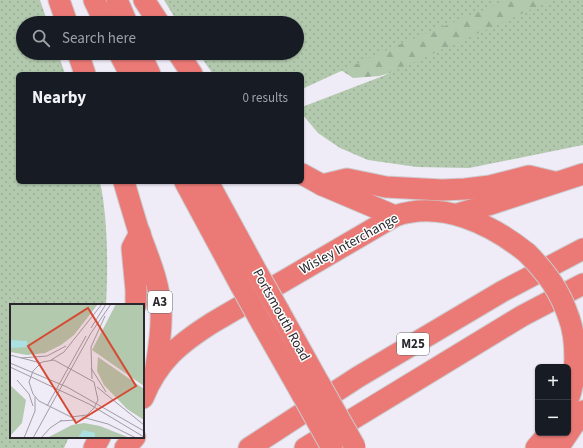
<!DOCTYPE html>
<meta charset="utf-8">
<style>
:root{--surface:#171b24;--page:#242831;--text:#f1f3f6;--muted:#9ea1a6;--line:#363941}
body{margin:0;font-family:"Source Sans 3",sans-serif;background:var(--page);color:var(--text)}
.controls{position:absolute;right:12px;bottom:12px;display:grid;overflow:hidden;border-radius:6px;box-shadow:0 1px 3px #0004}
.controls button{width:36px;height:36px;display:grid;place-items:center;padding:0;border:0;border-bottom:1px solid var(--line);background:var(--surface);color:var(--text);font:20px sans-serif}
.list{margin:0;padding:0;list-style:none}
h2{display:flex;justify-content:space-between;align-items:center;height:52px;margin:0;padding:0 16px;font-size:17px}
h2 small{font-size:13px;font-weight:400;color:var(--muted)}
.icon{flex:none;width:22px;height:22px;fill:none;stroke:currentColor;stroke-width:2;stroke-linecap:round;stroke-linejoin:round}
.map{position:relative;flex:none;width:583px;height:448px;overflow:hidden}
.search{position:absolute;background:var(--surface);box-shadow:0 1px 3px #0004;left:16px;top:16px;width:288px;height:44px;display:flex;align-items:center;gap:10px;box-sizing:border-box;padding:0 14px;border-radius:22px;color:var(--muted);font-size:15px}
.panel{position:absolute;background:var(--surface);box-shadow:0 1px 3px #0004;left:16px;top:72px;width:288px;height:112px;border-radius:6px}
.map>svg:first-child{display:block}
</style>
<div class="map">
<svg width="583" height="448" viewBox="0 0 583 448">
<defs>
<pattern id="forest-firs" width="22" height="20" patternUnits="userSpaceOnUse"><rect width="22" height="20" fill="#b2c9ae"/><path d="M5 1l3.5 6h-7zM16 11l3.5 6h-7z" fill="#99ad96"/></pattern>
<pattern id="park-dots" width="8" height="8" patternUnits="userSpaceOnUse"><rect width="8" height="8" fill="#b2c9ae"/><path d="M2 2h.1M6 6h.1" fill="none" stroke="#99ad96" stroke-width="1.8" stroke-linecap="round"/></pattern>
</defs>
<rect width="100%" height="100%" fill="#efebf7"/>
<polygon fill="url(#forest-firs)" points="291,0 583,0 397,71 379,76 353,78 338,68"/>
<g fill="url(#park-dots)">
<path d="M0,0H40L48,23H23V53H58L65,74H18V182H100C108,219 108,267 106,305H11V437H69L64,448H0Z"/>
<polygon points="164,0 508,0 398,45 302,89 302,74 213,74 198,53 297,53 297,23 178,23"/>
<polygon points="552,0 583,0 583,145 469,168 417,167 368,160 340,148 318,133 302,114 302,107 383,76"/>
</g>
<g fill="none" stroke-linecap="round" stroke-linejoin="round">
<defs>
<g id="highway">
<polyline points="59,0 67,23"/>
<polyline points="94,0 105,23"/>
<polyline points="117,0 127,23"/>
<polyline points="144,0 159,23"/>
<polyline points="78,53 85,74"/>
<polyline points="119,53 130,74"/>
<polyline points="140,53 150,74"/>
<polyline points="178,53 192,74"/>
<polyline points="302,174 322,185 395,216"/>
<path d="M124,182C129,199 134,216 139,232C149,259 160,284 161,312C162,333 158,353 155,373"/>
<polyline points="185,182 241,286"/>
<polyline points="208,182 258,274"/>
<polyline points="322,185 347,179 386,187 442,190 465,189 490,186 529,176 554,182"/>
<polyline points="457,214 488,205 583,174"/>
<polyline points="136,305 136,290 132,248 140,233"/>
<polyline points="279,311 319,383"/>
<polyline points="261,322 303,396"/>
<path d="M143,398C158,361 179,344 212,323L395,216C442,200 491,224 527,253"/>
<path d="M568,400C577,378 577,340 569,318"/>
<polyline points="94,448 100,437"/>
<polyline points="125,448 135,437"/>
<polyline points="249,448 358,377 503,291 583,249"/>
<polyline points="305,448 522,316 583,284"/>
<polyline points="536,448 549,433"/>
<polyline points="558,448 583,411"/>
</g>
</defs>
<use href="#highway" stroke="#cccbcd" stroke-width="23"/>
<use href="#highway" stroke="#eb7a77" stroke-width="21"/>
<defs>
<g id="highway-bridge">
<path d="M527,253C547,273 560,291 569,318"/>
<polyline points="258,274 279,311"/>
<polyline points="241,286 261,322"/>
<polyline points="319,383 355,447"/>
<polyline points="303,396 332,448"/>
</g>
</defs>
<use href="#highway-bridge" stroke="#cccbcd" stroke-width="23" stroke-linecap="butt"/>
<use href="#highway-bridge" stroke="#eb7a77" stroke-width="21"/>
</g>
<g text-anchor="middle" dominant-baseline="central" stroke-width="3" stroke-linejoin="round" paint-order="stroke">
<g fill="#fff" stroke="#6a686c" stroke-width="1">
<rect x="148" y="291" width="24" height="22" rx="3"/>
<rect x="397" y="333" width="32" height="22" rx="3"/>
</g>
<g font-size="13" font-weight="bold" fill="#2a282d">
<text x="160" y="302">A3</text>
<text x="413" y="344">M25</text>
</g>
<g font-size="14" fill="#2a282d" stroke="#fff">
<text transform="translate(349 244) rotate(-29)">Wisley Interchange</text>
<text transform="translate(281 315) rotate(61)">Portsmouth Road</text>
</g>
</g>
<g transform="translate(10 304)">
<rect width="134" height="134" fill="#efebf7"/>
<path d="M0,0H88L64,31L51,41L35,49L17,51L0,48ZM106,0H134V82L82,46ZM88,53L134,85V116L117,105L94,81L87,67ZM0,81L16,96L12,119L0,132ZM74,119L90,122L120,134H37L62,121Z" fill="#b2c9ae"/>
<path d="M0,36L17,37L18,43L0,44ZM73,126L85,129V134H68Z" fill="#abe0e2"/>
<path fill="none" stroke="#a09da6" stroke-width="1" d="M81,24L96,0M0,51L31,59M11,54L37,52L56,42M41,56L54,48L92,0M44,56L84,78L88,96L84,104L77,111L61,113L29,97L23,90L19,78L23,67L32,58ZM0,59L57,83L134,127M0,63L79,100L134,133M81,64L96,88M82,75L81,43L95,12M7,76L19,90L23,102M87,83L134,121M37,102L76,32M72,113L98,120L126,134M50,117L66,116M14,134L25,107V93M23,134L81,29L101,0M31,134L40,124L52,116"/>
<path fill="#d64a33" fill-opacity="0.15" stroke="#d64a33" stroke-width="2" d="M78,4L126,82L66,119L18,42Z"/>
<rect width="134" height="134" fill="none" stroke="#2a282d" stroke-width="2"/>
</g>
</svg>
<div class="controls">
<button>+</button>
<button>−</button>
</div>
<div class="search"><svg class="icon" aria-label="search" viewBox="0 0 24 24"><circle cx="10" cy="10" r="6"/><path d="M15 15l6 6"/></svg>Search here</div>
<section class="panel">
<h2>Nearby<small>0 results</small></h2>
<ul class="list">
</ul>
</section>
</div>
